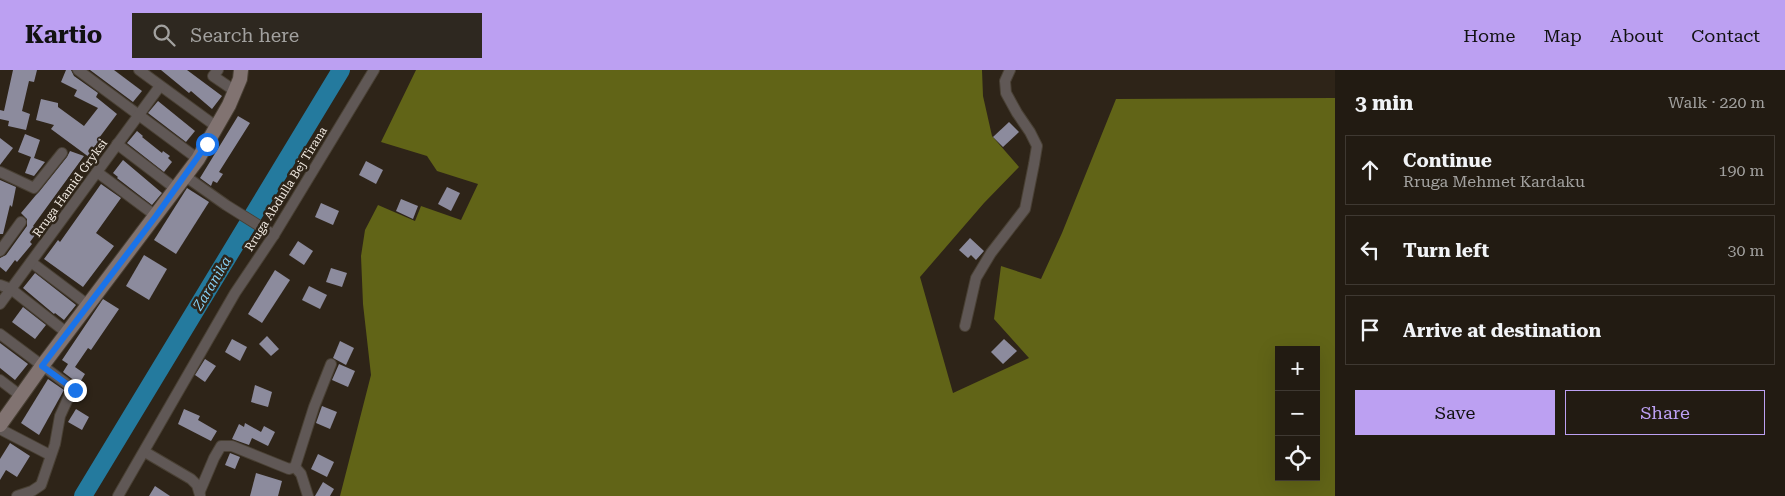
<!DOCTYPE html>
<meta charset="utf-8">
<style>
:root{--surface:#221b12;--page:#2e2820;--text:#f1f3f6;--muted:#a2a19f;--line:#3f3932;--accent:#bca0f2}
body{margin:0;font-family:"Roboto Serif",serif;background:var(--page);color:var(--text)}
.controls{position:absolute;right:15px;bottom:15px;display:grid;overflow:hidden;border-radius:0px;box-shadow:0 5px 20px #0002}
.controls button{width:45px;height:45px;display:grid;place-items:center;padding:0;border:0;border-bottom:1px solid var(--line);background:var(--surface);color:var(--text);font:25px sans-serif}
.stop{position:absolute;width:15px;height:15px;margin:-11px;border:4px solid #1a73e8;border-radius:50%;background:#fff}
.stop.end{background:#1a73e8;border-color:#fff;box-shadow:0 1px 5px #0008}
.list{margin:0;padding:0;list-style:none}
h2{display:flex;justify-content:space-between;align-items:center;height:65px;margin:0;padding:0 20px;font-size:21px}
h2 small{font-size:16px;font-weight:400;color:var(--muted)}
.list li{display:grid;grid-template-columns:32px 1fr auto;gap:15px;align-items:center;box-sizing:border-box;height:70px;margin:0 10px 10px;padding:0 10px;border:1px solid var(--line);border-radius:0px}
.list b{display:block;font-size:19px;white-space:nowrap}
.list p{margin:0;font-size:16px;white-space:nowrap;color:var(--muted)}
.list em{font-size:16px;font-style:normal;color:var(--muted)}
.actions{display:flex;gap:10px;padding:15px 20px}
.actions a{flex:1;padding:11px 0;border:1px solid var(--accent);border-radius:0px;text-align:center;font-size:18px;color:var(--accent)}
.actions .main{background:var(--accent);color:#111}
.icon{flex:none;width:28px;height:28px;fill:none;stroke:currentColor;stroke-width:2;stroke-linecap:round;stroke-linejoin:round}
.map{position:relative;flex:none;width:1335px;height:426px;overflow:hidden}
header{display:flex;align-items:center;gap:30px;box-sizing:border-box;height:70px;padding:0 25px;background:var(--accent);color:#111}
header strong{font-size:24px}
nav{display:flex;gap:28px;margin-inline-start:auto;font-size:18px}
.search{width:350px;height:45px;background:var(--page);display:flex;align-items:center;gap:12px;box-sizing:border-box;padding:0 18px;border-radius:0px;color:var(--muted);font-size:19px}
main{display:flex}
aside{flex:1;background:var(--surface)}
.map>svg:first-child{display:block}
</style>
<header>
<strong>Kartio</strong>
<div class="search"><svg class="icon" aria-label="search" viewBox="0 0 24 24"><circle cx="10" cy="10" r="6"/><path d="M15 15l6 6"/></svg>Search here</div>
<nav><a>Home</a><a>Map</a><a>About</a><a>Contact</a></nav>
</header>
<main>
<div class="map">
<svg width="1335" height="426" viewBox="0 0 1335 426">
<rect width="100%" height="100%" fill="#2e2418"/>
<path fill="#616417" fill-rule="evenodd" d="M416,0H982L983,26L992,66L1019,97L984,133L920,207L953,323L1029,288L994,249L1001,196L1041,209L1062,163L1116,29L1335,28V426H340L371,305L363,234L361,186L365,160L378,135L415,151L421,136L461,150L478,114L437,101L427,86L381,72ZM1279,280H1316V407H1279Z"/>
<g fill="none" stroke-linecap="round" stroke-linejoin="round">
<polyline stroke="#247a9e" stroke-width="18" points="83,426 341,0"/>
</g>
<g fill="#8c8b9d">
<polygon points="13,0 37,0 34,12 29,11 22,41 30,44 26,60 8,56 9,51 0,49 0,40 4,41"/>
<polygon points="66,0 71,0 74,6 98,23 96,27 117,44 99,68 106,73 93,90 51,59 54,55 36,50 41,29 58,33 58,37 84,56 98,38 74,26 77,20 61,12"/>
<polygon points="90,0 114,0 142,21 133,32"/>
<polygon points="161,0 187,0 222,26 212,39 191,21 189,23"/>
<polygon points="158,31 195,61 186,72 148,43"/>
<polygon points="238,46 250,53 219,102 223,104 217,113 213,111 211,116 200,108"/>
<polygon points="1009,52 1019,62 1003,77 993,67"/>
<polygon points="137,61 143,66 142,67 162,83 163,81 170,86 168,88 172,92 164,102 127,73"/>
<polygon points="25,64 40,70 34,88 45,92 34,106 25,103 31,87 18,82"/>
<polygon points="0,68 13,78 0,95"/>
<polygon points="70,81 84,86 33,156 38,161 30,172 32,174 17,192 15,190 6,202 0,197 0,188 6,185 27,156 27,149 21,143 36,125 39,122 67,87"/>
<polygon points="123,90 162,123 152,135 117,108 118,107 113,103"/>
<polygon points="366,91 383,100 376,114 359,105"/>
<polygon points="0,110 16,117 12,137 10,135 3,164 0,164"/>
<polygon points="101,114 121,128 96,163 114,176 83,217 44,189 58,170 60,172"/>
<polygon points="447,117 460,123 451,141 438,134"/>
<polygon points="187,118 209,132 176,184 154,170"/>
<polygon points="401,129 418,136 413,149 396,141"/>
<polygon points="321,133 339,141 333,155 315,147"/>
<polygon points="970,168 984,181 976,190 971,185 968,188 959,180"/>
<polygon points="298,171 313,181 304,195 289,185"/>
<polygon points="144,185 167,199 149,230 126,216"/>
<polygon points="331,198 347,203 342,217 326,212"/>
<polygon points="275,200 290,210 262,253 248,244"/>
<polygon points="35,203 76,235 64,250 55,243 54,244 23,218"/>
<polygon points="309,216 327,225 320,239 302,230"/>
<polygon points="103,229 119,239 91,280 88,278 75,297 85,304 79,314 63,302 68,294 62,290"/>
<polygon points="23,237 46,255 35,269 12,252"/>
<polygon points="267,266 279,279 271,286 259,274"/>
<polygon points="232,269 247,277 240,291 225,282"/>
<polygon points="1004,269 1017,281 1003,294 991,282"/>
<polygon points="340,271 354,278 346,295 333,288"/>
<polygon points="0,273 28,294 15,310 0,298"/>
<polygon points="205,289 216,296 205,312 195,305"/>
<polygon points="339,294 355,301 348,317 332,310"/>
<polygon points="48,309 64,320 39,365 21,353"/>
<polygon points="255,315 272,322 268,337 251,332"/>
<polygon points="322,336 337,342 330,359 316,353"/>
<polygon points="76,339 89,347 82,360 68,352"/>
<polygon points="184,339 200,346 198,350 217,361 211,371 178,354"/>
<polygon points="245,353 261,362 264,356 275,362 268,376 252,368 249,375 232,369 239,354 244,357"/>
<polygon points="10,373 30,386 17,407 6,400 0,410 0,389"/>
<polygon points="230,383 240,387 235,399 225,395"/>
<polygon points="318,384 334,392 327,407 311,399"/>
<polygon points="256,403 282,411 278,426 250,426"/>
<polygon points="323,412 334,419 330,426 315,426"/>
<polygon points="155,416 170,426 149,426"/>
</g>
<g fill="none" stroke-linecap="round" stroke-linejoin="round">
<defs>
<g id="street">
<polyline points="78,0 198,89"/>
<polyline points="139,0 217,57"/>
<polyline points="218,0 213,6 235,21"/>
<polyline points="117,74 176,119"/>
<polyline points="0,102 34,118 62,83"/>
<polyline points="97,102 156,146"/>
<polyline points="185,106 226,135 274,165"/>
<polyline points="0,181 21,152"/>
<polyline points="31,192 88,235"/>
<polyline points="0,215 11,219 67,263"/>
<polyline points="0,234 160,16"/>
<polyline points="965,256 976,208 991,183 1025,139 1034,94 1037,76 1030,62 1017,43 1006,23 1005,11 1010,0"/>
<polyline points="0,264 75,320 70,324 60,346 55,374 41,415 32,421 17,426"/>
<polyline points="0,310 21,326"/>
<polyline points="0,359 50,385"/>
<polyline points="145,382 191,409 197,415 200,425"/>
<polyline points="295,397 301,404 308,426"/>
<polyline points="200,421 214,388 221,376 232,376 289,399 295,397 314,337 331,294"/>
<polyline points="118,426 235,223 274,165 374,0"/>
</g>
<polyline id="secondary" points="0,355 42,296 198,89 229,35 240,9 241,0"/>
</defs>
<use href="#street" stroke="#494034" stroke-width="12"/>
<use href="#secondary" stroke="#494034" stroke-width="16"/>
<use href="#street" stroke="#605856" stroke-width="10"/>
<use href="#secondary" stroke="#817371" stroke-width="14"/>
</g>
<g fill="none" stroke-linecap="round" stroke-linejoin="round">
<polyline stroke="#1a73e8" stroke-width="6" points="75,320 42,296 156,146 207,74"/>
</g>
<g text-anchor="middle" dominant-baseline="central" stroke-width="5" stroke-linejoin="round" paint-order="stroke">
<g font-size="12" fill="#f0e9e1" stroke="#2e2418">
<text transform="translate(70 118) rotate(-54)">Rruga Hamid Gryksi</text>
<text transform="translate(286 119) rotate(-58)">Rruga Abdulla Bej Tirana</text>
</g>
<g font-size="14" font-style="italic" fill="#86d0f5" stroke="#2e2418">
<text transform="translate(212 213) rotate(-59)">Zaranika</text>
</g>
</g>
</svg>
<div class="controls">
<button>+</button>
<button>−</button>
<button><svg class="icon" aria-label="locate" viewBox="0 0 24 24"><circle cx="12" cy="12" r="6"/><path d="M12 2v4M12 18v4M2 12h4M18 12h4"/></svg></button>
</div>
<div class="stop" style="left:207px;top:74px"></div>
<div class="stop end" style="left:75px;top:320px"></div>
</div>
<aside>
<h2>3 min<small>Walk · 220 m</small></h2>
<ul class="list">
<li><svg class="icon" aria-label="ahead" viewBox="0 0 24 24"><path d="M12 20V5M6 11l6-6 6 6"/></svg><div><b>Continue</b><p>Rruga Mehmet Kardaku</p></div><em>190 m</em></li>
<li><svg class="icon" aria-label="left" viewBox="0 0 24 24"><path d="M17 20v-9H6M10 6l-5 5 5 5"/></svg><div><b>Turn left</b></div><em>30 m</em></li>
<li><svg class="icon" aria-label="arrive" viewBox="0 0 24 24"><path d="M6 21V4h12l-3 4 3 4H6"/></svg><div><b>Arrive at destination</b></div></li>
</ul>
<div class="actions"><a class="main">Save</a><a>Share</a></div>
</aside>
</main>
